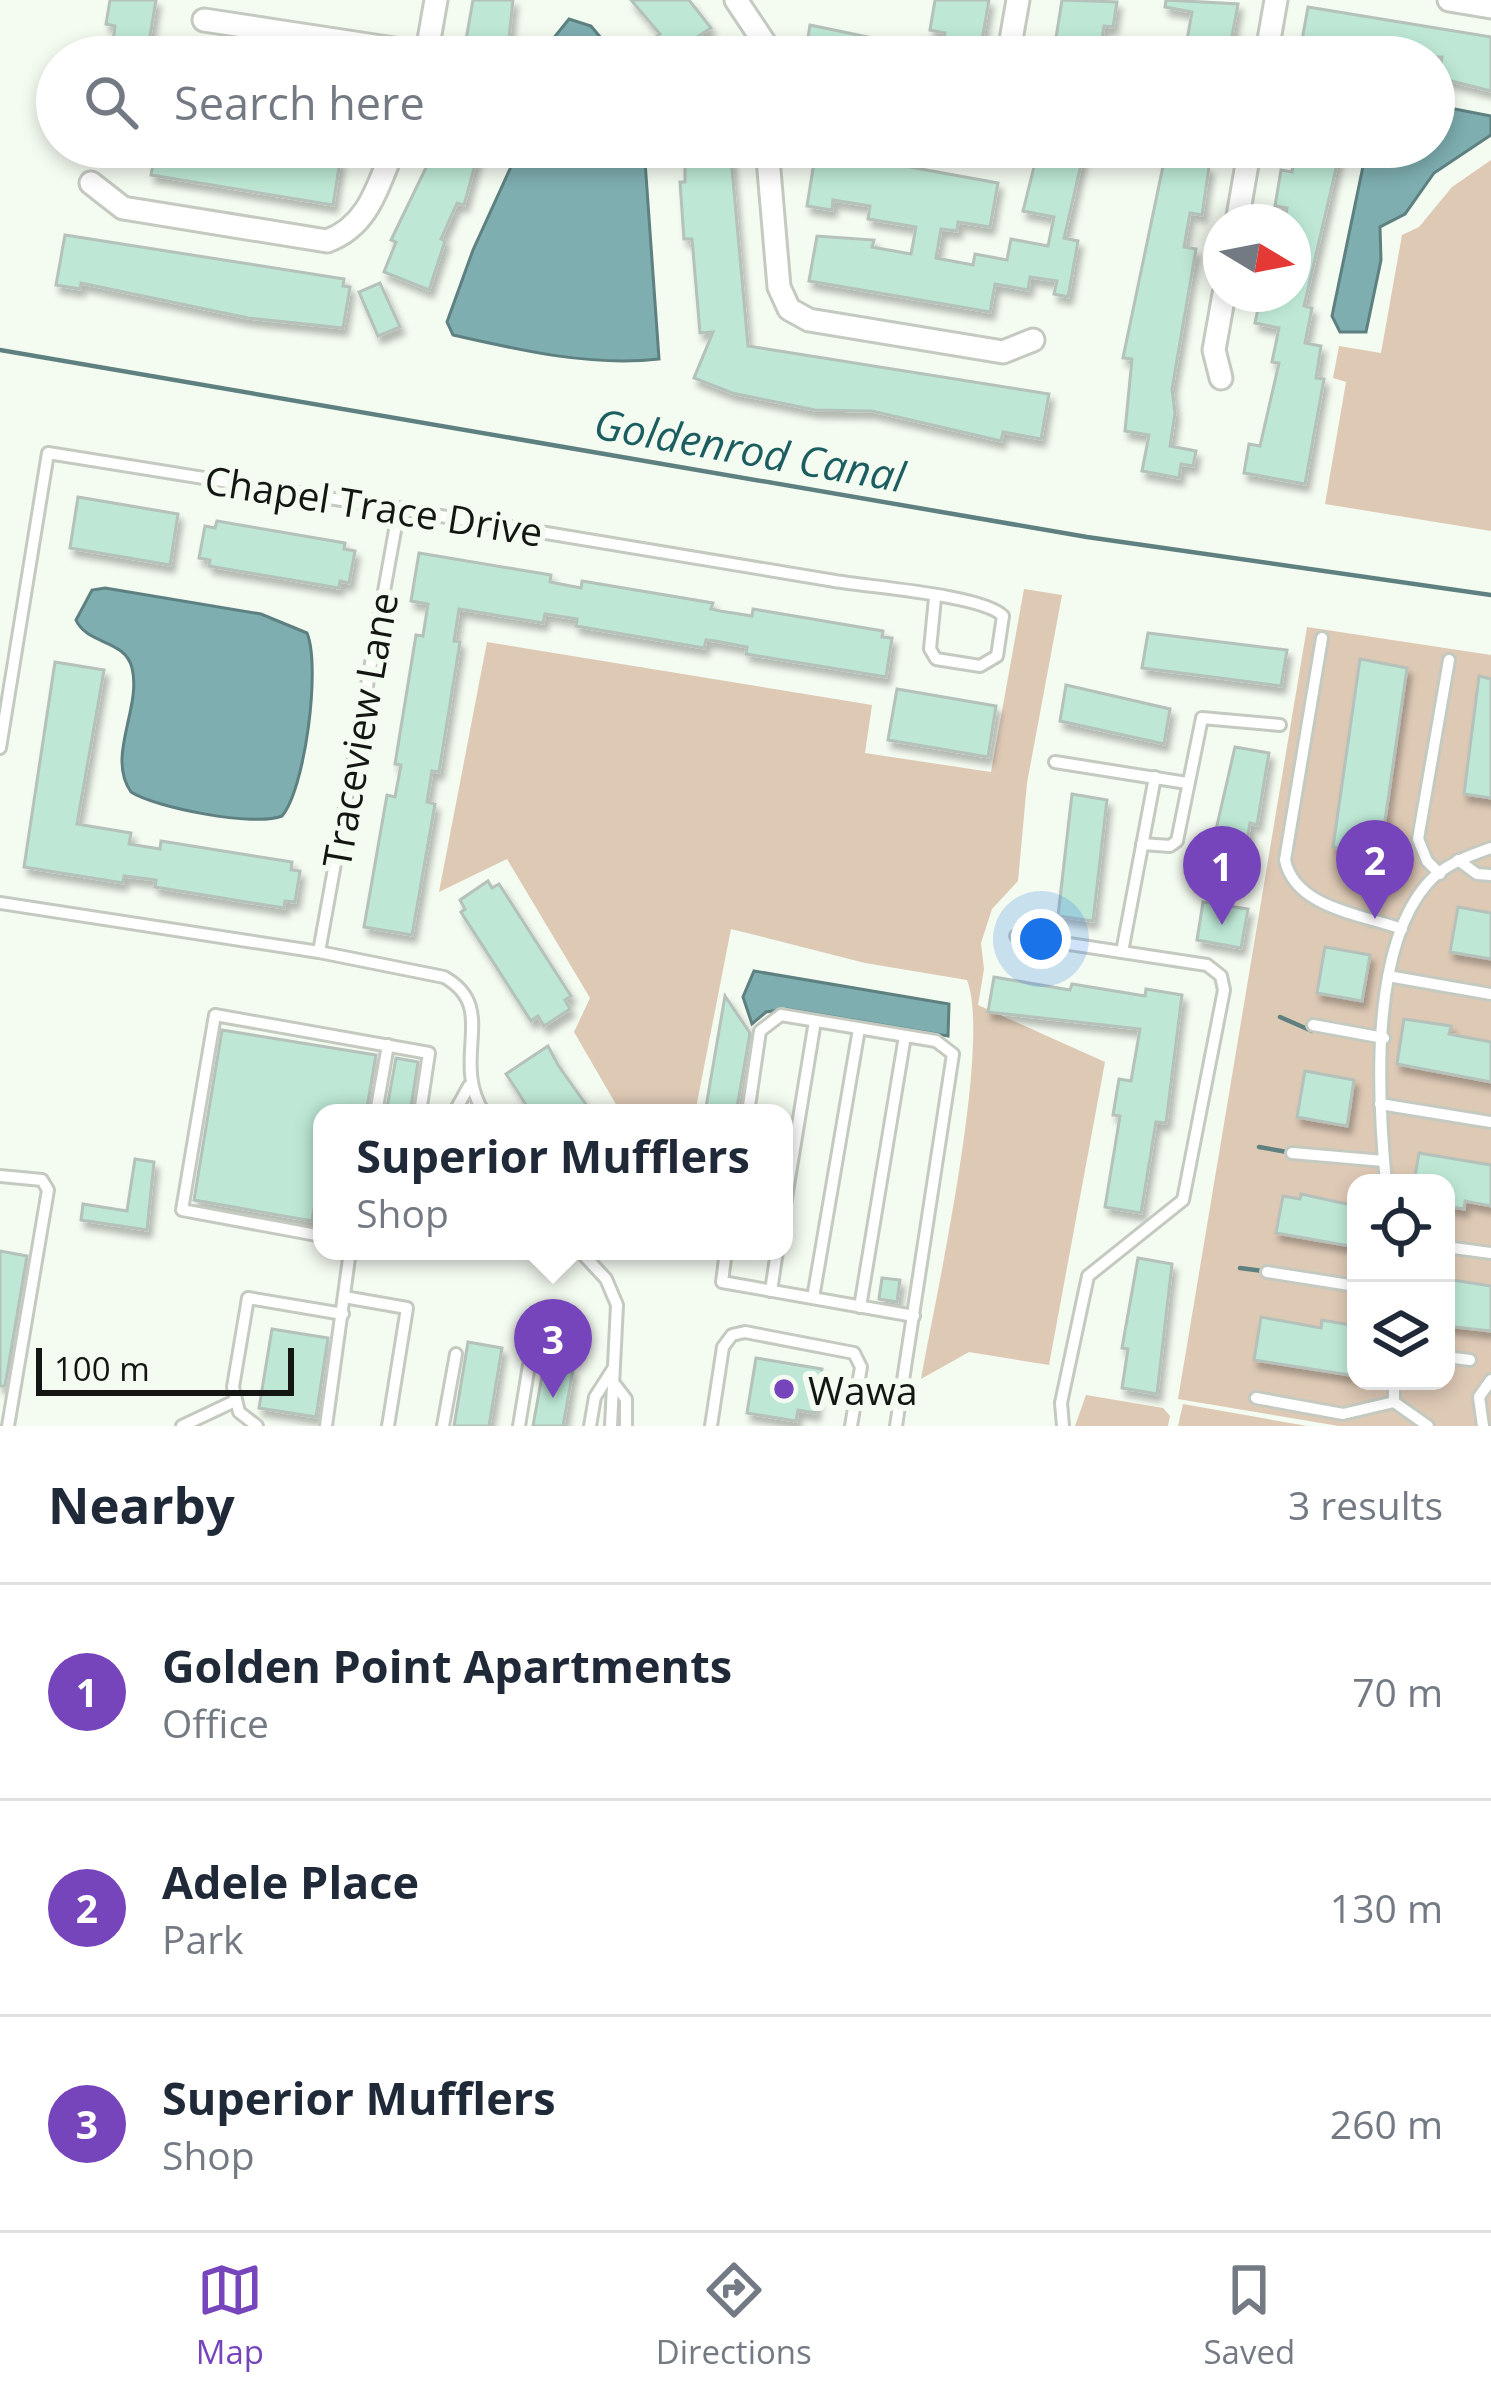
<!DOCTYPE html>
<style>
:root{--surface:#fff;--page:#f2f2f3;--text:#1f2937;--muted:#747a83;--line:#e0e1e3;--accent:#7645bc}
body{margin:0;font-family:"Open Sans",sans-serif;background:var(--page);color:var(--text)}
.controls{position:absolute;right:36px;bottom:36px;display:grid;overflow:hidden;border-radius:24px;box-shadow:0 6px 18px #0003}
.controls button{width:108px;height:108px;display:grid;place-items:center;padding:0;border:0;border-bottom:3px solid var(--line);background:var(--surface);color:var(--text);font:60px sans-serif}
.compass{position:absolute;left:1203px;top:204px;width:108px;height:108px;border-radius:50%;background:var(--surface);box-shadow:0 6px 18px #0003;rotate:100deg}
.scale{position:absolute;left:36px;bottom:30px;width:258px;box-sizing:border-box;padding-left:12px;border:6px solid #141613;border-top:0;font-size:33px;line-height:42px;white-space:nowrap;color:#141613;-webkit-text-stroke:9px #f4fbf0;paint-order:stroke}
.you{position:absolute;left:1041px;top:939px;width:42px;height:42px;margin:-30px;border:9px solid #fff;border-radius:50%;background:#1a73e8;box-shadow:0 0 0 18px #1a73e833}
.badge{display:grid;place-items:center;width:78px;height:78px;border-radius:50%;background:var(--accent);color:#fff;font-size:39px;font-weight:700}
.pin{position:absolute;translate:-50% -99px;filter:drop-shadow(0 3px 6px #0008)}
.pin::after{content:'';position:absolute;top:63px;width:42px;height:36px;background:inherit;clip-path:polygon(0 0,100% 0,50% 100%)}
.popup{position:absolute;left:313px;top:1104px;width:480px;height:156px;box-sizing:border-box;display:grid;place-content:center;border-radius:24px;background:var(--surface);filter:drop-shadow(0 3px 9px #0005);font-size:39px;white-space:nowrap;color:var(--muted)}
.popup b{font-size:45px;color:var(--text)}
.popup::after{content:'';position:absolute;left:50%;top:100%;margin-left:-24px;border:24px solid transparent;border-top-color:var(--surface)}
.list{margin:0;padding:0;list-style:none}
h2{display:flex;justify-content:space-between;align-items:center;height:156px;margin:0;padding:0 48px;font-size:51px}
h2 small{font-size:39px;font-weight:400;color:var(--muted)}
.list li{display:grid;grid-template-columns:78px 1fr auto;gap:36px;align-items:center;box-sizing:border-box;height:216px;padding:0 48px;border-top:3px solid var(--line)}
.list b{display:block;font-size:45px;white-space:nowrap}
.list p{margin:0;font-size:39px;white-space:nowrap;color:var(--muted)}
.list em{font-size:39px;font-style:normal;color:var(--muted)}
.icon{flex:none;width:66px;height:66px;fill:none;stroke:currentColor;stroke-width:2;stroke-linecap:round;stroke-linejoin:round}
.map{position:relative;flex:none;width:1491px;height:1426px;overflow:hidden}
.search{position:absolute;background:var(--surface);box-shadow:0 6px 18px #0003;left:36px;right:36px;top:36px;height:132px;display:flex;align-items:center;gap:30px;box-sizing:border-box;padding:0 42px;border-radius:66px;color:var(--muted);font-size:45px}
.sheet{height:804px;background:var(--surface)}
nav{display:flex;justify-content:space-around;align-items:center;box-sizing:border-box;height:168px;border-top:3px solid var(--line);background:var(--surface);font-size:33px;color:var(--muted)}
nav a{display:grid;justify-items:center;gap:6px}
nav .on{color:var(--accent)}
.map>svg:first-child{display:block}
</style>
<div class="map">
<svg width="1491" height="1426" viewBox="0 0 1491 1426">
<defs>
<filter id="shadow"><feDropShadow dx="4" dy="7" stdDeviation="3" flood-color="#0004"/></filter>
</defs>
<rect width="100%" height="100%" fill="#f4fbf0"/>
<g fill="#dec9b5" fill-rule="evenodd">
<polygon points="1491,160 1491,531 1325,504 1346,382 1333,378 1339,346 1381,353 1402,235 1419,227 1452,187"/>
<path d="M1024,589L1062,595L1027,783L1018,881L992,909L981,943L984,969L978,1005L1105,1062L1049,1365L969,1352L921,1379C935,1300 992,1044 967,980L865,963L731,929L695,1113H621L574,1032L590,998L507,859L439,892L487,642L872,705L865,753L991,772Z"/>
<path d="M1307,627L1491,655V1426H1339L1178,1399ZM1356,1183H1446V1381H1356Z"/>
<polygon points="1086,1395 1163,1408 1170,1416 1168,1426 1075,1426"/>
<polygon points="1183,1404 1307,1426 1178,1426"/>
</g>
<g fill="#7eaeb0" stroke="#5e8081" stroke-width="3">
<polygon points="569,19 591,26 617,57 550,57 552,40"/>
<polygon points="1434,105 1491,116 1491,135 1434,173 1405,214 1380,227 1381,260 1366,332 1340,332 1332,316 1367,147 1434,147"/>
<path d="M520,147H644L659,359C592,367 519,350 453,335L447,322L473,250Z"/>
<path d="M105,588L261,614L307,633C321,667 305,789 282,816C254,827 156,808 131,792C106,756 142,708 132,668C125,639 87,645 76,620L92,590Z"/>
<polygon points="754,971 949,1004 948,1036 787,1009 766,1012 752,1024 743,997"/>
</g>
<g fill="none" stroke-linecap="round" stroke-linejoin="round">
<g stroke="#5e8081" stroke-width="4.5">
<polyline points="0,350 1087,537 1491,595"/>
<polyline points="1280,1017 1312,1031"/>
<polyline points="1259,1147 1287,1152"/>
<polyline points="1240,1268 1263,1271"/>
</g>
</g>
<g fill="#bee8d5" stroke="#b5c1bb" stroke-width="3" filter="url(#shadow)">
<polygon points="110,0 156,0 149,42 158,43 156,57 111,57 115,26 106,24"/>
<polygon points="473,0 513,0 507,57 463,57"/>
<polygon points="631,0 689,0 711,28 666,57 653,39 660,34"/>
<polygon points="935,0 989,0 979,57 940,57 945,33 930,30"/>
<polygon points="1062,0 1117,2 1113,27 1104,26 1099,57 1053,57"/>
<polygon points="1166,0 1238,4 1228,57 1184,57 1192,12 1165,7"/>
<polygon points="1308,7 1491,37 1491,91 1439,78 1442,57 1299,57"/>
<polygon points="810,25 901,44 898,57 805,57"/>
<polygon points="279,147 340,161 333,205 151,175 156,149"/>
<polygon points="436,147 480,147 464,205 457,203 441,239 445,241 429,290 384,272 396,242 391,240"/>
<polygon points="730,147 748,346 1049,394 1041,439 1003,432 1001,441 872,411 815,410 732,393 694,378 713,332 700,333 692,239 684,239 680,182 685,182 685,148"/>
<polygon points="1039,147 1085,147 1064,238 1078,241 1068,297 1054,294 1057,281 1030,277 1028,290 995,284 990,312 809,281 817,236 874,240 872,247 911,254 916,227 868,219 870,206 833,200 832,210 807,206 816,150 998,183 990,227 958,222 957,231 941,229 936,258 973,265 975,254 1007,260 1011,239 1048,246 1054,217 1023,211"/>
<polygon points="1167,147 1200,147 1197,165 1209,167 1202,215 1190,213 1184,247 1196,249 1172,389 1175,413 1170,446 1196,451 1193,466 1181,464 1179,478 1142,471 1149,435 1125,431 1132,359 1123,358"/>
<polygon points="1296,147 1341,147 1304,306 1312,308 1305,343 1321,346 1316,378 1324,379 1305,484 1244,473 1249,444 1260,446 1279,363 1272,362 1279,328 1255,323 1261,294 1293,294 1293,222 1284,222 1287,208 1275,206 1281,170 1292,172"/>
<polygon points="65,235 344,279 343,286 350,287 343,328 248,318 81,283 80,289 56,285"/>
<polygon points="380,283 400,327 378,336 359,292"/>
<polygon points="78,497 178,514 170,565 70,548"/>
<polygon points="217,521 345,543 344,549 355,551 349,583 340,581 339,588 209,566 210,560 199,558 205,526 215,528"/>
<polygon points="419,553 551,575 550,582 581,588 582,581 713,603 711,609 720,611 752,616 753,609 883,631 882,637 892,638 886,677 746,654 747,647 715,641 706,640 704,648 576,626 577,619 545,614 543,623 459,609 454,641 460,642 439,772 432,771 427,802 435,804 412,935 364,927 387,795 395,797 401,765 395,764 416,635 423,636 428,604 411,601"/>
<polygon points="1148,633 1287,650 1281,686 1142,668"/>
<polygon points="1360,659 1407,668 1380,855 1333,847"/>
<polygon points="55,662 104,670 77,824 131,833 129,844 160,849 161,841 292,862 291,870 300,871 295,902 285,901 284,908 155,887 156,880 124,876 123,883 24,867"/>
<polygon points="1479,676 1491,679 1491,798 1464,794"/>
<polygon points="1066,685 1170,709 1164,744 1060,721"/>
<polygon points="897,689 996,706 988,757 888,740"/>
<polygon points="1235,747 1269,753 1257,825 1250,823 1241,875 1207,869"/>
<polygon points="1072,794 1107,800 1093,921 1058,916"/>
<polygon points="488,881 492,888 499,884 571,996 565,1000 570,1009 544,1026 538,1016 531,1021 461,912 465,909 460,900"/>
<polygon points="1203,902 1248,909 1241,948 1197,940"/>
<polygon points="1458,907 1491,913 1491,959 1450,952"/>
<polygon points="1325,947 1370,955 1362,1001 1317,993"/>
<polygon points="994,977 1070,990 1072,984 1145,996 1146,989 1182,995 1166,1123 1156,1122 1141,1213 1105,1207 1120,1116 1113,1115 1119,1079 1131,1081 1140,1029 988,1012"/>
<polygon points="725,996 750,1033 736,1113 705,1113"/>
<polygon points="1404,1019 1451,1026 1449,1034 1491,1042 1491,1082 1397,1064"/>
<polygon points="222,1030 376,1055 366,1113 322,1113 322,1163 312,1221 194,1200"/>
<polygon points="548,1046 558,1065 592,1113 531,1113 518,1092 506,1074"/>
<polygon points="396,1058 418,1062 410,1113 386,1113"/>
<polygon points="1305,1071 1354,1080 1347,1126 1297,1117"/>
<polygon points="1419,1153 1491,1165 1491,1206 1465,1201 1464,1209 1446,1206 1446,1183 1414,1183"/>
<polygon points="135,1159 154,1162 147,1230 81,1220 83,1204 127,1211"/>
<polygon points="1301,1194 1356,1206 1356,1247 1276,1233 1283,1196 1300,1199"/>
<polygon points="0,1251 27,1256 5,1386 0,1386"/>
<polygon points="1138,1258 1172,1264 1157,1394 1122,1388 1128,1349 1122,1348"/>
<polygon points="882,1278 900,1280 897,1302 879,1299"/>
<polygon points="1446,1279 1491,1286 1491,1331 1446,1326"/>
<polygon points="1261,1317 1321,1328 1322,1320 1356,1326 1356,1376 1254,1360"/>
<polygon points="272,1329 328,1338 316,1417 259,1408"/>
<polygon points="468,1342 502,1348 489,1426 454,1426"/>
<polygon points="756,1358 822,1369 815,1413 798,1410 796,1421 747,1413"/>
<polygon points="544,1365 573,1370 563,1426 533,1426"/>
</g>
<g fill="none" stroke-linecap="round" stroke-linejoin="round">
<defs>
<g id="lane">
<path d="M1322,638L1285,860C1295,908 1361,914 1402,929"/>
<path d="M0,748L48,453C310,494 573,537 835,581C869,587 983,595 1003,616L997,656L980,666L936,659L930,649L935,598"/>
<polyline points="1055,762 1187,783"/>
<polyline points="1142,844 1170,846 1177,841 1202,718 1280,725"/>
<polyline points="1458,860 1477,874 1491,875"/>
<polyline points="1440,874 1427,861 1418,839 1449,660"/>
<path d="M0,903L319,952L444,977C500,1008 449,1058 484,1113"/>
<polyline points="1016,936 1207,965 1221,976 1224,990 1183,1200 1088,1276 1061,1403 1063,1426"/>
<polyline points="319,952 399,508"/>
<polyline points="1122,952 1155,777"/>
<polyline points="1388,976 1491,994"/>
<polyline points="1313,1025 1384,1038"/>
<polyline points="1380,1104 1491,1122"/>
<polyline points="376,1113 388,1045"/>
<polyline points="454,1113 469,1086"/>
<polyline points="748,1113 760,1031 781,1015 936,1041 953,1054 896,1426"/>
<polyline points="1292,1153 1384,1161"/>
<polyline points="0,1176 42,1180 48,1190 8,1426"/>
<path d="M1386,1183C1378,1100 1369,951 1427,884C1443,865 1468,856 1491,848"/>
<polyline points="784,1210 815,1021"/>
<polyline points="322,1236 182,1210 215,1015 429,1053 420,1113"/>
<polyline points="1446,1247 1491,1253"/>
<polyline points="580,1251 606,1279 617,1305 611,1426"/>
<polyline points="726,1251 722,1282 914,1316"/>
<polyline points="1267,1272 1356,1286"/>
<polyline points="771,1291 777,1251"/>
<polyline points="344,1297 407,1308 388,1426"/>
<polyline points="813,1298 859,1029"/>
<polyline points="860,1307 905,1036"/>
<polyline points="1446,1357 1470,1360"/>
<polyline points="1394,1381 1394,1402 1428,1426"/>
<polyline points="616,1386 626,1399 626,1426"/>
<polyline points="1256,1398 1343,1414 1394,1402"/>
<polyline points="182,1426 235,1401"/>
<polyline points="257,1426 239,1412 233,1387 248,1298 343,1314"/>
<polyline points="326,1426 350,1251"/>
<polyline points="443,1426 456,1354"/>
<polyline points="519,1426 529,1365"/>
<polyline points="590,1426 595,1397 613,1369"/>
<polyline points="711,1426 723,1347 732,1335 745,1332 854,1353 861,1367 851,1426"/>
<polyline points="1483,1426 1479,1397 1491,1380"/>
</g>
<g id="street">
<polyline points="736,0 766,45 766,57"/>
<polyline points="1449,0 1491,7"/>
<polyline points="204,20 427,54"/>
<polyline points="426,57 436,0"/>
<polyline points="1008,57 1018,0"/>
<polyline points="1266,57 1276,0"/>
<polyline points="767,147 779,287 789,309 809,320 1003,352 1033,340"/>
<path d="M91,183L123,208L327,241C369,226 378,185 394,147"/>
<polyline points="1237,222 1250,147"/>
<polyline points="1221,378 1214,350 1224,294"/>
</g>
</defs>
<use href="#lane" stroke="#c4cac0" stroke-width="16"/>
<use href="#street" stroke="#c4cac0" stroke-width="27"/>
<use href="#lane" stroke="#fff" stroke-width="10"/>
<use href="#street" stroke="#fff" stroke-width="21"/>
</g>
<circle fill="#7645bc" stroke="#f4fbf0" stroke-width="4.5" cx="784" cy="1389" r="12"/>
<g text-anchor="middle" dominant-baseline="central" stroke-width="12" stroke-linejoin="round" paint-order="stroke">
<g font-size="39" fill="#141613" stroke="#f4fbf0">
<text transform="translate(374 505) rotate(9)">Chapel Trace Drive</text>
<text transform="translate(359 730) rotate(-80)">Traceview Lane</text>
</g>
<g font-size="39" fill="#141613" stroke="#f4fbf0" text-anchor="start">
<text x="808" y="1389">Wawa</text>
</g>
<g font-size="42" font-style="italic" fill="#1b5d60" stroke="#f4fbf0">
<text transform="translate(750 449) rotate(10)">Goldenrod Canal</text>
</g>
</g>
</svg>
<div class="controls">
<button><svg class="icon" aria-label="locate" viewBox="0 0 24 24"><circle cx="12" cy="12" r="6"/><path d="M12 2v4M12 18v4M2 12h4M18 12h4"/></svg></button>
<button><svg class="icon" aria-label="layers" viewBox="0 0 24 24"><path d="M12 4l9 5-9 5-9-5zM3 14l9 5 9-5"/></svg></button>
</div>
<svg class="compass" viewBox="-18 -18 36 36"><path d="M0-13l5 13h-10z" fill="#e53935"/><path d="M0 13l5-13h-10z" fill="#747a83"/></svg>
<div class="scale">100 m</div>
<div class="you"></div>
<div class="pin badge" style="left:1222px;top:925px">1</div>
<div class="pin badge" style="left:1375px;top:919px">2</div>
<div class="pin badge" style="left:553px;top:1398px">3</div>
<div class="popup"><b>Superior Mufflers</b>Shop</div>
<div class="search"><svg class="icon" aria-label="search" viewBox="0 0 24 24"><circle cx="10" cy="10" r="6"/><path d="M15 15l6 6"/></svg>Search here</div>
</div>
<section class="sheet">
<h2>Nearby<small>3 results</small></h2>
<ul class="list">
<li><span class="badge">1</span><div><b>Golden Point Apartments</b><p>Office</p></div><em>70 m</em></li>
<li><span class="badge">2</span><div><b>Adele Place</b><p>Park</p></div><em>130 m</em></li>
<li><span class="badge">3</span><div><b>Superior Mufflers</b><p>Shop</p></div><em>260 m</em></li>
</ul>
</section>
<nav>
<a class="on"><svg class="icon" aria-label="map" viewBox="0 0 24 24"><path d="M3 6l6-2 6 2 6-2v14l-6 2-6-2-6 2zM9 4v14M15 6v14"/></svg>Map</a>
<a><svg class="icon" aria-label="directions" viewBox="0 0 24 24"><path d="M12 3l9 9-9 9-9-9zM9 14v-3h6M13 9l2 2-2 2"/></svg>Directions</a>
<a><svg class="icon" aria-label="saved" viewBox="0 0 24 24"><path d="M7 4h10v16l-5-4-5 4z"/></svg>Saved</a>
</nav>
